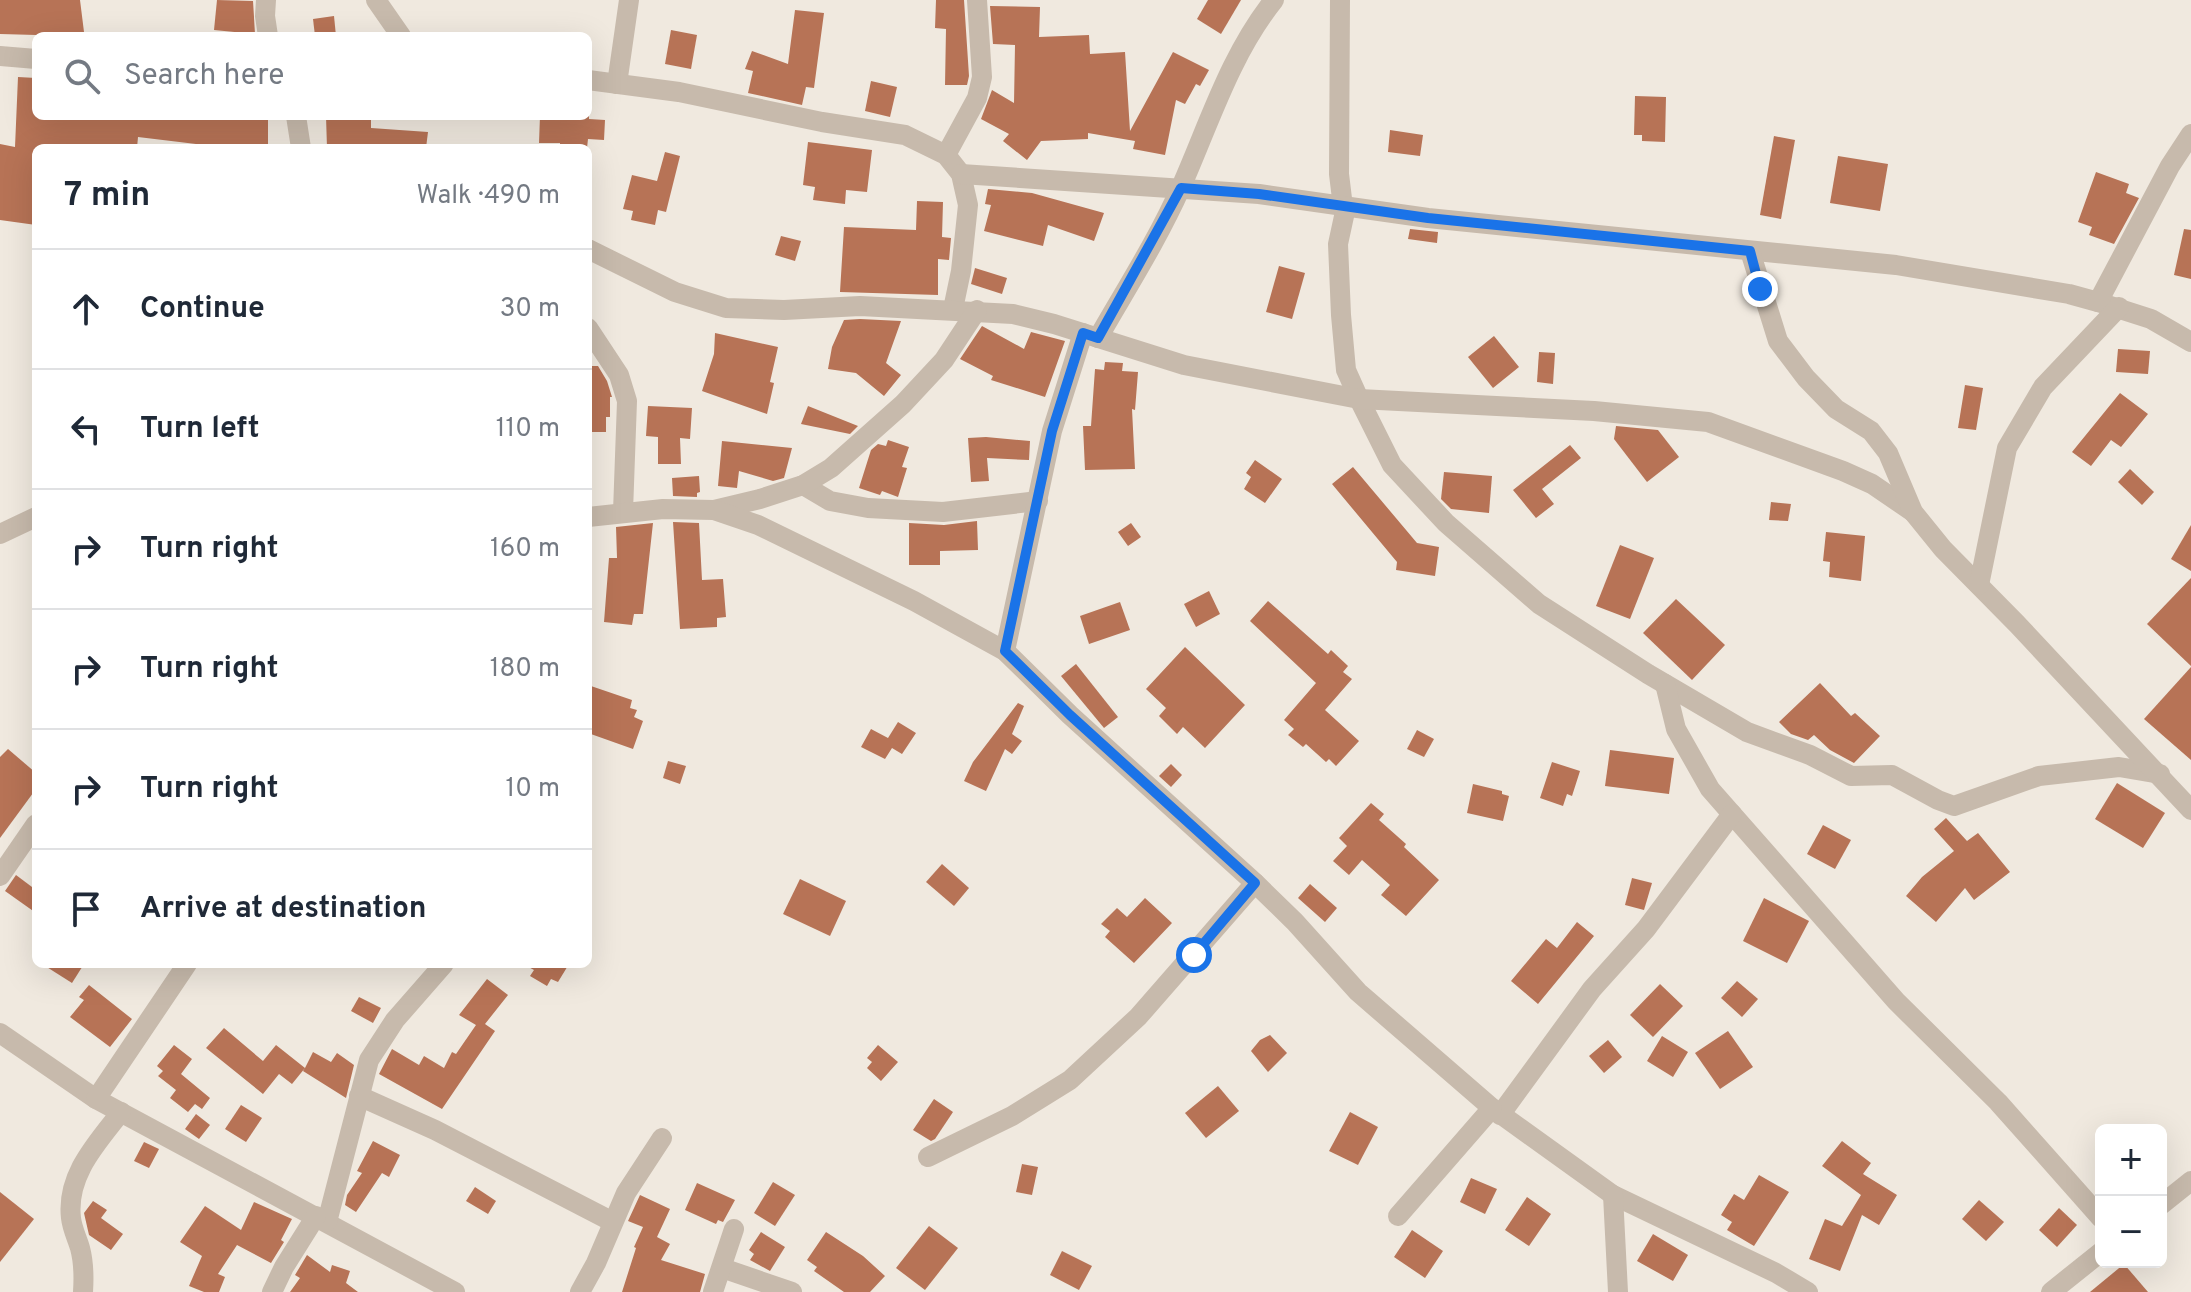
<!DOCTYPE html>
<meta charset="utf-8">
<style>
:root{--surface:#fff;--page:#f2f2f3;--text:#1f2937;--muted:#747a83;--line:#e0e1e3}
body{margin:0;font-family:Overpass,sans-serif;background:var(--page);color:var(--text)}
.controls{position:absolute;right:24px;bottom:24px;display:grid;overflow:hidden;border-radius:12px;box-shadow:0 8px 32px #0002}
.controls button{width:72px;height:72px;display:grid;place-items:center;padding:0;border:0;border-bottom:2px solid var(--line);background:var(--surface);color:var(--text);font:40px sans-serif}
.stop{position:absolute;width:24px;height:24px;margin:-18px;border:6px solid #1a73e8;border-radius:50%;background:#fff}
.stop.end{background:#1a73e8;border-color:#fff;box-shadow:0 2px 8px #0008}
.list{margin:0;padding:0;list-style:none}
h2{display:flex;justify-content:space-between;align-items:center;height:104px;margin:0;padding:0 32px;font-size:34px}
h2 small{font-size:26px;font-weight:400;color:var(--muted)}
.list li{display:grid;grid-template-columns:52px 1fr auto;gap:24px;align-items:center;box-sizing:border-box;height:120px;padding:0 32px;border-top:2px solid var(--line)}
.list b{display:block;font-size:30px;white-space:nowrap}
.list em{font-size:26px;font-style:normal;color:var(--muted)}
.icon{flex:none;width:44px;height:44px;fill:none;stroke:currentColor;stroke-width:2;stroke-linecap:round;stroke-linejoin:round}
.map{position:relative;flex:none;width:2191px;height:1292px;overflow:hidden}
.search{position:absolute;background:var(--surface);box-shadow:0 8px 32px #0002;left:32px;top:32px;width:560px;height:88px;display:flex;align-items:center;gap:20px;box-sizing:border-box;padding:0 28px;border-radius:12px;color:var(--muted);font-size:30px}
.panel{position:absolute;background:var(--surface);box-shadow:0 8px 32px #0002;left:32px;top:144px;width:560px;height:824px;border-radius:12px}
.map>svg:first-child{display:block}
</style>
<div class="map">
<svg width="2191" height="1292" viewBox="0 0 2191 1292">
<rect width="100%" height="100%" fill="#f0e9df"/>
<g fill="#b77356">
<polygon points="0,0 80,0 84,32 73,33 73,36 0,34"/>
<polygon points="217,0 253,1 255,34 214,30"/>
<polygon points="936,0 964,0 969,76 967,85 945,85 946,29 935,28"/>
<polygon points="1208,0 1241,0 1221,34 1197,19"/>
<polygon points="990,6 1040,7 1039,37 1089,35 1090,54 1125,52 1130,131 1173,52 1209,70 1200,86 1196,84 1185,104 1176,100 1165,155 1133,149 1135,141 1088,133 1088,139 1041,141 1027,160 1003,141 1009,134 981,119 992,90 1014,103 1015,45 993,44"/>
<polygon points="795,10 824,13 814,88 806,87 802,105 748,93 753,71 745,69 752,51 788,64"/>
<polygon points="334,16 336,36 315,36 313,19"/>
<polygon points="671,30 697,35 691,69 665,64"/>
<polygon points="18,77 36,78 36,116 268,116 268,148 229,148 138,137 137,148 36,148 36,225 0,220 0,144 15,147"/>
<polygon points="871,81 897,87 890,117 865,111"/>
<polygon points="1635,96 1666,97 1665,142 1642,141 1642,135 1634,135"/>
<polygon points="326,116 365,116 366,119 371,119 371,128 428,132 426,148 367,145 367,148 327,148"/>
<polygon points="540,116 589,116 589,119 605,120 604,140 588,139 587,148 560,148 560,143 539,143"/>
<polygon points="1390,130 1423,135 1420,156 1388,152"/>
<polygon points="1774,136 1795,140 1781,219 1760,215"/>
<polygon points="808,142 872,150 867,192 846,190 845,204 813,200 815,187 803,185"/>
<polygon points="665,152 680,156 666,212 658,210 655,225 631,220 633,211 623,209 632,175 657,181"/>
<polygon points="1838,156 1888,164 1880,211 1830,203"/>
<polygon points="2096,172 2129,184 2126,193 2139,198 2114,244 2089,235 2092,227 2078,222"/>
<polygon points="988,189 1032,193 1104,213 1094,241 1048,225 1043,246 984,231 991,205 985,204"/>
<polygon points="917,201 943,202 942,237 951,238 949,260 938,259 938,295 840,292 844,227 916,230"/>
<polygon points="1410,229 1438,232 1437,243 1408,239"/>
<polygon points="2184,229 2191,230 2191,279 2174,275"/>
<polygon points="781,236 801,241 795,261 775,255"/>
<polygon points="1279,266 1305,273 1292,319 1266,312"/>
<polygon points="975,268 1007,278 1002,294 971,284"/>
<polygon points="860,319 901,321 886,363 901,375 884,396 856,373 828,369 832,347 844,320"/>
<polygon points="982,326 1024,349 1031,332 1065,341 1045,397 991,380 993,376 960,359"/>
<polygon points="715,333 778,347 770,382 774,383 767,414 702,391 714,354"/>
<polygon points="1494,336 1519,367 1493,388 1468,357"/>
<polygon points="2118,349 2150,351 2148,374 2116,372"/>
<polygon points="1539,352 1555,353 1553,384 1537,382"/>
<polygon points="1105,362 1123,363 1122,371 1138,372 1135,410 1132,409 1135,469 1085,470 1083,426 1091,426 1095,369 1104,370"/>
<polygon points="588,366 598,366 607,381 612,397 610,397 610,417 606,417 606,432 588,432"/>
<polygon points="1965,385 1983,388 1976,430 1958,428"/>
<polygon points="2120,393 2148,414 2121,447 2111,440 2091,466 2072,452"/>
<polygon points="648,406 692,408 690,439 680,438 681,464 658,464 658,437 646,436"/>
<polygon points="808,406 858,426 850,434 801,424"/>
<polygon points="1616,426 1658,430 1679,457 1647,482 1614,439"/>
<polygon points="986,437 1030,441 1029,460 987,458 989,481 971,482 968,438"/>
<polygon points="888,440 909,447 902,467 907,468 898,497 882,491 880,495 859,488 871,450 878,444 886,446"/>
<polygon points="722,441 792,448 784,478 773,481 739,471 737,488 718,486"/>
<polygon points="1570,445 1581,458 1542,489 1554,504 1536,518 1513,490"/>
<polygon points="1255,460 1282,479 1265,503 1244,489 1251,477 1246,473"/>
<polygon points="1353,467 1417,543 1439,547 1435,576 1396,570 1397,562 1332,484"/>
<polygon points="2130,469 2154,492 2142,505 2118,482"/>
<polygon points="1444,472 1492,476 1489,513 1451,509 1441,499"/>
<polygon points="699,476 700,492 697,493 697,497 673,496 672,478"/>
<polygon points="1771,502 1791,504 1788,521 1769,520"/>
<polygon points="977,521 978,550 940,551 940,565 909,565 909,523 944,525"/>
<polygon points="673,522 699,523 702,580 723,579 726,617 717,618 717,627 680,629"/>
<polygon points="653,523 643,614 634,614 632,625 604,622 609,558 617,558 616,527"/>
<polygon points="1131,523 1141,537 1128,546 1118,532"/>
<polygon points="2191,525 2191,571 2171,559"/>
<polygon points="1826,532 1865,536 1861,581 1829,577 1830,562 1823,561"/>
<polygon points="1620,545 1654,558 1630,619 1596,606"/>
<polygon points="2191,578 2191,666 2147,624"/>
<polygon points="1209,591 1220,614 1196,627 1184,604"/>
<polygon points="1676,599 1725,645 1692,680 1643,633"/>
<polygon points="1268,601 1328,654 1331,650 1348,666 1343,672 1352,679 1325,710 1359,741 1336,766 1329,759 1326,762 1306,744 1303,747 1288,735 1294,729 1284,720 1316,683 1250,621"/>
<polygon points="1120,602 1130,630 1089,644 1080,616"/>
<polygon points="1185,647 1245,705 1205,748 1183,727 1177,734 1159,716 1166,708 1146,689"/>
<polygon points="1076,664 1118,717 1104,728 1061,676"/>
<polygon points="2191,667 2191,760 2144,719"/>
<polygon points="1820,683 1851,716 1855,713 1880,736 1854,763 1830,750 1814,735 1808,740 1791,734 1779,722"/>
<polygon points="588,685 632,700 630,708 637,710 634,717 643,721 633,749 588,733"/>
<polygon points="1018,703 1024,706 1012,734 1022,741 1012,754 1005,749 986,791 964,781 973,762"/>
<polygon points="898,722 916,733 902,754 892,748 885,759 861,747 871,729 888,738"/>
<polygon points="1417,730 1434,739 1424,757 1407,749"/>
<polygon points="8,749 36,773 36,789 0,838 0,757"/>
<polygon points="1610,750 1674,758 1669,794 1605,786"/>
<polygon points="668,761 686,766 680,784 663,778"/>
<polygon points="1552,762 1580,771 1572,796 1567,794 1563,806 1540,798"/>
<polygon points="1171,764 1182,775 1171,787 1159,776"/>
<polygon points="2117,783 2165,813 2143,848 2095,819"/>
<polygon points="1473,784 1502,791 1502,794 1509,796 1503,821 1467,813"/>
<polygon points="1371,803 1384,814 1379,820 1406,844 1404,847 1439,880 1406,916 1381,895 1390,885 1362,860 1349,875 1333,861 1347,846 1339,838"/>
<polygon points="1946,818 1967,841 1978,833 2010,872 1974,900 1965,888 1936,922 1906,896 1922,877 1954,851 1934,829"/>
<polygon points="1823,825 1851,840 1835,869 1807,854"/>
<polygon points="942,864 969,888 954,906 926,882"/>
<polygon points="16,875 36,890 36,913 5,891"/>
<polygon points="1632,878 1652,883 1644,910 1625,905"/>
<polygon points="800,879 846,901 830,936 783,914"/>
<polygon points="1310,884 1337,908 1325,922 1298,898"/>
<polygon points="1145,898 1172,923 1134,963 1105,937 1110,931 1101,924 1117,908 1127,917"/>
<polygon points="1764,898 1809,921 1787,963 1743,941"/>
<polygon points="1577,922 1594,936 1538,1004 1511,981 1546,939 1557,948"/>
<polygon points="42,964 84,964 72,983"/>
<polygon points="523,964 569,964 558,982 551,979 547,986 530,976 534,970"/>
<polygon points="487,979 508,995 485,1024 495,1031 442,1109 379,1074 392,1049 419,1065 424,1056 444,1068 452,1052 456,1054 476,1025 459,1015"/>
<polygon points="1737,981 1758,999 1742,1017 1721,998"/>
<polygon points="1660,984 1683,1006 1653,1037 1630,1015"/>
<polygon points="89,985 132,1019 110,1047 70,1017 84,1000 79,997"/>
<polygon points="359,997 381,1008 373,1023 351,1011"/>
<polygon points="224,1028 263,1061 276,1045 305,1068 313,1052 331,1062 337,1053 354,1065 346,1098 303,1071 305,1068 292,1084 279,1074 263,1094 206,1048"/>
<polygon points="1728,1031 1753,1067 1720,1089 1695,1053"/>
<polygon points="1270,1035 1287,1053 1268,1072 1251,1051 1260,1040"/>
<polygon points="1662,1036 1688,1052 1673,1077 1647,1061"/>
<polygon points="1608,1040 1622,1057 1604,1073 1589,1056"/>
<polygon points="174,1045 192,1059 181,1074 210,1098 202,1109 195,1104 188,1112 170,1098 176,1090 158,1076 163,1071 157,1066"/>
<polygon points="878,1045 898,1062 881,1081 867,1068 872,1062 867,1058"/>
<polygon points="1218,1086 1239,1111 1206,1138 1185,1113"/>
<polygon points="934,1099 953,1112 935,1139 931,1141 913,1130"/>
<polygon points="241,1105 262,1118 246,1142 225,1129"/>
<polygon points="1350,1112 1378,1127 1358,1165 1329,1151"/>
<polygon points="196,1114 210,1125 199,1139 185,1129"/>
<polygon points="373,1141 400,1155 389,1177 382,1173 356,1212 345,1205 347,1195 362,1173 357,1171"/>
<polygon points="1842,1141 1871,1163 1863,1174 1897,1195 1879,1225 1862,1215 1840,1271 1809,1259 1825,1219 1842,1226 1861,1195 1822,1166"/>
<polygon points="144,1142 159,1149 149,1168 134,1161"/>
<polygon points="1022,1164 1038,1167 1032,1195 1016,1192"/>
<polygon points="1759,1175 1789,1192 1754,1246 1727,1230 1732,1222 1721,1215 1734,1194 1744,1200"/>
<polygon points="1471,1178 1497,1189 1485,1214 1460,1202"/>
<polygon points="773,1182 795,1195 775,1226 754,1213"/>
<polygon points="697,1183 735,1200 723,1222 718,1220 716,1224 685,1210"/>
<polygon points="475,1187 496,1201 488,1214 466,1201"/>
<polygon points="0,1192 34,1219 0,1262"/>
<polygon points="640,1195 670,1209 657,1237 670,1244 661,1260 705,1274 700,1292 622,1292 636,1248 634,1247 643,1227 628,1221"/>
<polygon points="1527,1197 1551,1214 1529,1246 1505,1230"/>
<polygon points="1979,1200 2004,1222 1986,1241 1962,1219"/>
<polygon points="93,1201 107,1210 101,1218 123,1234 111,1250 89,1235 84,1213"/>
<polygon points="254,1202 292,1219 281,1240 284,1242 271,1263 237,1245 218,1274 225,1277 219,1292 204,1292 189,1286 202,1256 180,1242 205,1206 241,1230"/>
<polygon points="2059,1208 2077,1225 2057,1247 2039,1230"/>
<polygon points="929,1226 958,1248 925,1290 896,1268"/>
<polygon points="1412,1230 1443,1251 1425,1278 1394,1257"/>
<polygon points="761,1232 785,1247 770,1271 750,1260 754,1254 749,1250"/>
<polygon points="826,1232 863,1256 885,1276 870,1292 844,1292 814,1271 817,1267 807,1260"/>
<polygon points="1653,1234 1688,1255 1673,1281 1637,1261"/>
<polygon points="1062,1251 1092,1266 1079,1290 1050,1275"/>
<polygon points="307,1255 330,1272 332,1265 350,1271 346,1283 358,1292 290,1292 300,1278 295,1275"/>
<polygon points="2124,1264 2148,1292 2090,1292"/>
</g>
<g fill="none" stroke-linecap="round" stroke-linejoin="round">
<g stroke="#c7baac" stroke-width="20">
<polyline points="266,0 265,16 268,36"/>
<polyline points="376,0 401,36"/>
<polyline points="1340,0 1339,174 1343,207"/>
<polyline points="0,56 36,59"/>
<polyline points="588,80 679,92 822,122 905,135 946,155 961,174 968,205 961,271 953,309"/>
<polyline points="617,84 629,0"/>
<polyline points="296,116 301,148"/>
<polyline points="946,155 977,98 982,77 977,0"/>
<polyline points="961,174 1259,194 1428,218 1896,265 2069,294 2098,302 2151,319 2191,342"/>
<polyline points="1346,207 1338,244 1341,315 1346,370 1359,399 1392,465 1446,523 1539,604 1648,674 1747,732 1810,755 1851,776 1892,775 1938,800 1954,806 2039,776 2119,767 2160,774"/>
<polyline points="588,249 675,292 726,308 784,310 860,306 1013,314 1054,324 1184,365 1359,399 1594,411 1708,422 1843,471 1872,484 1913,512"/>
<polyline points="1750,251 1778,341 1806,378 1836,409 1871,431 1888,453 1913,512 1943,549 2017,624 2191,810"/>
<polyline points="2098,302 2170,166 2191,134"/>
<polyline points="588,328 619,375 627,401 623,512"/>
<path d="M1098,338C1126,289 1158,239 1181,187C1209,124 1230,55 1274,0"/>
<polyline points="803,485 830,501 868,508 943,512 1038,501"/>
<polyline points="714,510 760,499 803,485 831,468 903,404 944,360 977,310"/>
<polyline points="588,517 663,509 714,510 758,525 914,601 1005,651 1070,715 1255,883 1295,922 1358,992 1492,1108 1613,1195 1776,1273 1808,1292"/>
<polyline points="0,534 36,517"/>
<polyline points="1979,585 2007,448 2043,387 2119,307"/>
<polyline points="1005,651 1052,431 1083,333"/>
<polyline points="1665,684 1676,729 1710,789 1896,1001 1998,1102 2101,1218"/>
<polyline points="0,876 36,824"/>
<polyline points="0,1033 96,1099 455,1292"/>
<polyline points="359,1096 435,1130 613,1222"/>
<polyline points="96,1099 187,964"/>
<polyline points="1500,1115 1592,989 1646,929 1732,814"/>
<polyline points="928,1157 1012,1116 1070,1080 1138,1017 1255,883"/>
<polyline points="1613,1195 1618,1292"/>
<polyline points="2161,1205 2191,1181"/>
<polyline points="1398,1216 1492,1108"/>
<polyline points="327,1222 369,1060 395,1020 444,964"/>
<polyline points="722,1268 792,1292"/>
<path d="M83,1292C84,1277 84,1263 80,1248C77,1238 72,1228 71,1218C66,1175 97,1143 121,1112"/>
<polyline points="272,1292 284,1267 316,1216"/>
<polyline points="580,1292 596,1263 626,1193 662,1138"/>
<polyline points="713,1292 734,1229"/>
<polyline points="2051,1292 2101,1252"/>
</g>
</g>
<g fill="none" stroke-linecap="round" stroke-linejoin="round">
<polyline stroke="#1a73e8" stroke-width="10" points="1194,955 1255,883 1070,715 1005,651 1052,431 1083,333 1098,338 1181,188 1259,194 1428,218 1750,251 1760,289"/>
</g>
</svg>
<div class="controls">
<button>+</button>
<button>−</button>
</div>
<div class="stop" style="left:1194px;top:955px"></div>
<div class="stop end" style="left:1760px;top:289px"></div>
<div class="search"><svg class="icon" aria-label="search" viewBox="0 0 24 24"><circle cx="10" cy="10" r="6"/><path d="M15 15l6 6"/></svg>Search here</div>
<section class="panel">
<h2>7 min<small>Walk · 490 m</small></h2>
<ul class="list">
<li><svg class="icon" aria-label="ahead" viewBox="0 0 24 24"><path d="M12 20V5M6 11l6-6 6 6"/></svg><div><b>Continue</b></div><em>30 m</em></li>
<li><svg class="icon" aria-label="left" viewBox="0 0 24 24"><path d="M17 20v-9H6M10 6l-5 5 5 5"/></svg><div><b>Turn left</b></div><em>110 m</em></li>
<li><svg class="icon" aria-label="right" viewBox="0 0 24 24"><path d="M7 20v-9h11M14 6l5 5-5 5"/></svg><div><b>Turn right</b></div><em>160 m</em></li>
<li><svg class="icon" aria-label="right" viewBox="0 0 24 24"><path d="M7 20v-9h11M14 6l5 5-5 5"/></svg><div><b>Turn right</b></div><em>180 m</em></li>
<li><svg class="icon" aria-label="right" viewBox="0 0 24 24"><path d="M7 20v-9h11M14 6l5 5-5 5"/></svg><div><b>Turn right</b></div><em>10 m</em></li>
<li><svg class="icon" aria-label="arrive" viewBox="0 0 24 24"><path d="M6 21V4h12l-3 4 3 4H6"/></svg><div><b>Arrive at destination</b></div></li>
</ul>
</section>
</div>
